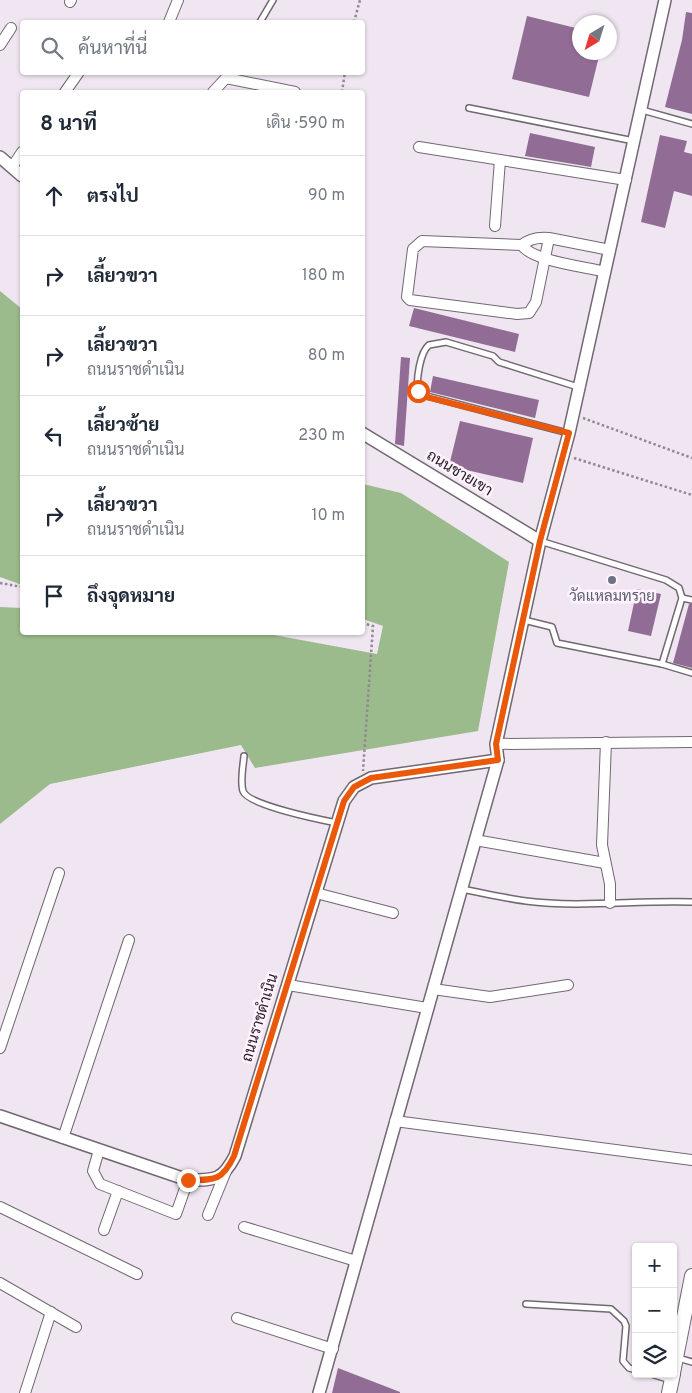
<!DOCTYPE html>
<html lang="th">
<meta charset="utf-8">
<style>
:root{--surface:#fff;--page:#f2f2f3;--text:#1f2937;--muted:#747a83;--line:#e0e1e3}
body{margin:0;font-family:Overpass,Sarabun,sans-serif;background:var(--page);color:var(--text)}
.controls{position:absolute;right:15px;bottom:15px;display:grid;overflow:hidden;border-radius:5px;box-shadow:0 1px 4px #0004}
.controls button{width:45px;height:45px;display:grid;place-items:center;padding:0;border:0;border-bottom:1px solid var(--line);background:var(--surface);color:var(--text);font:25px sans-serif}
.compass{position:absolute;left:572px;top:15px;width:45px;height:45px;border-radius:50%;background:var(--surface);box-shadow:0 1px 4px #0004;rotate:218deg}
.stop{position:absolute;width:15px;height:15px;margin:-11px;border:4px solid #ea580c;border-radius:50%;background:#fff}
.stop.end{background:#ea580c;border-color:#fff;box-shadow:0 1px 5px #0008}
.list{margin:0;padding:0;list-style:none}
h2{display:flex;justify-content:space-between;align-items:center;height:65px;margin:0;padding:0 20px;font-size:21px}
h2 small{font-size:16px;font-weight:400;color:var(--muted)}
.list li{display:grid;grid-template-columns:32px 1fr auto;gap:15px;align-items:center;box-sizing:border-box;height:80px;padding:0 20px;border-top:1px solid var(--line)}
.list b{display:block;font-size:19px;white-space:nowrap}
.list p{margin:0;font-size:16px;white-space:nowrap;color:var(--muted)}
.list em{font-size:16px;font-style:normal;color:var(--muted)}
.icon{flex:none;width:28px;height:28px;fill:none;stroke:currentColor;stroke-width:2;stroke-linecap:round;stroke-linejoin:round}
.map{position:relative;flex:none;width:692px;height:1393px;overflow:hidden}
.search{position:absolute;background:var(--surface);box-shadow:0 1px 4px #0004;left:20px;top:20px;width:345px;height:55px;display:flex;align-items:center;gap:12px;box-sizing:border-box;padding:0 18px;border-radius:5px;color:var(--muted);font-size:19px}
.panel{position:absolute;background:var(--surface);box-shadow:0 1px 4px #0004;left:20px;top:90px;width:345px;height:545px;border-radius:5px}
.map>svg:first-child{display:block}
</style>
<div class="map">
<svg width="692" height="1393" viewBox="0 0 692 1393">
<rect width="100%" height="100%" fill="#f0e6f1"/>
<g fill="#9cbb8c">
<polygon points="0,291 22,309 22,585 0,577"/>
<polygon points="363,484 401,493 509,562 478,731 255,768 241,745 50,784 0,824 0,607 22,608 22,632 263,633 377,654 383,626 363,619"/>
</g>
<g fill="#916c94">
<polygon points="686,12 692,13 692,114 665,107 682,40"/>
<polygon points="527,16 580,29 580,52 600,52 589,97 512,79"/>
<polygon points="530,133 595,147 591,167 525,156"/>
<polygon points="660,135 687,141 684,152 692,154 692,196 674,191 665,228 641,222"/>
<polygon points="414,308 519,334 515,352 409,326"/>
<polygon points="401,357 410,358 404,446 395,444"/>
<polygon points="433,376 539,400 535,418 430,392"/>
<polygon points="460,421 533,438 523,483 449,466"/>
<polygon points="637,589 661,594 651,636 628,631"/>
<polygon points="689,604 692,604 692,668 673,663"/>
<polygon points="338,1368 400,1392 400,1393 332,1393"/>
</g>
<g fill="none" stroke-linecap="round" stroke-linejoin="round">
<defs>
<g id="service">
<polyline points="260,22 273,0"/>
<polyline points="469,108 634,141"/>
<polyline points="642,110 692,124"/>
<path d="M568,433L423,395L418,391C416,380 420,352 429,345L446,342L493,356L499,362L578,387"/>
<polyline points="682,598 692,600"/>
<polyline points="524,620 552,627 557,643 662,664 682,598 679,588 666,580 540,541"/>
<polyline points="662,664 692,673"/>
<path d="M244,756C243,767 240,782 243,791C247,805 322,820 337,823"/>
<path d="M461,889C483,893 504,898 526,901C581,908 637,900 692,902"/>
<polyline points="526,1304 611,1309 624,1321 626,1326 623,1361 629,1368 636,1370"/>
<polyline points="678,1358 692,1362"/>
<polyline points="651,1374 671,1380"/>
</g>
<g id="minor">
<polyline points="70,2 71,0"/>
<polyline points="169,22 178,0"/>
<polyline points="0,45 11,28"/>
<polyline points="65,92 79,72"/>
<polyline points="213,92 226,78 295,92"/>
<polyline points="419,147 626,180"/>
<polyline points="12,167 22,152"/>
<polyline points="495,226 500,160"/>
<path d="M549,238L536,302L529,313L517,314L410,300L407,297L413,249L422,241L522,245C530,238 539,237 549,238L610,250"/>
<path d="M522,245C531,261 587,267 605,272"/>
<polyline points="606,742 602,845 610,884 610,903"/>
<polyline points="496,744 692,742"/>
<polyline points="475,840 605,863"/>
<polyline points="316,893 393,913"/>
<polyline points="288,985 427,1008"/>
<polyline points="433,989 490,997 568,985"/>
<polyline points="0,1048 59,873"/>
<polyline points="395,1121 692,1160"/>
<polyline points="63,1138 129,940"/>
<polyline points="99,1150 93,1171 100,1184 176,1214 188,1180"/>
<polyline points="0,1207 137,1274"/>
<polyline points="208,1215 226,1171"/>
<polyline points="244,1227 356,1261"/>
<polyline points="104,1230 118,1191"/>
<polyline points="0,1283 76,1327"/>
<polyline points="237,1318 333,1349"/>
<polyline points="25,1393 51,1312"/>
</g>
<g id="tertiary">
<polyline points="0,157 22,176"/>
<polyline points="362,433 540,541"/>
<path d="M0,1116L188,1180C215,1180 222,1181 235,1156L344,801L354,787L371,778L498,760"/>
<polyline points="319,1393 498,760 496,744 540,541 569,433 665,0"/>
</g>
<g id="secondary">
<polyline points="673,1373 692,1276"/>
<polyline points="669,1393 673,1374"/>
</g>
</defs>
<use href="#service" stroke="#716871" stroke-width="8"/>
<use href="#minor" stroke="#716871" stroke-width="12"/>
<use href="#tertiary" stroke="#716871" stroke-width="14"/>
<use href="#secondary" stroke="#716871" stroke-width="16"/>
<g stroke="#908991" stroke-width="2.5" stroke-dasharray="2.5 2.5" stroke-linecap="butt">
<polyline points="354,22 360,0"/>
<polyline points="342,92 345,72"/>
<polyline points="583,418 692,458"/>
<polyline points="574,458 692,495"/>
<polyline points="0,583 22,587"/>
<polyline points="362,623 373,626 363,771"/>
</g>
<use href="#service" stroke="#fff" stroke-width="5"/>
<use href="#minor" stroke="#fff" stroke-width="10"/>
<use href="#tertiary" stroke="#fff" stroke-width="11"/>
<use href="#secondary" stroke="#fff" stroke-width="14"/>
</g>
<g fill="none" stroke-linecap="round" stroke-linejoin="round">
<path stroke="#ea580c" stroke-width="6" d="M188,1180C215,1180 222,1181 234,1156L344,801L354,787L371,778L498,760L496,744L540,541L569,433L427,397L418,391"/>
</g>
<circle fill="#6b7280" stroke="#fef3fe" stroke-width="2" cx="612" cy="580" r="5"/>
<g text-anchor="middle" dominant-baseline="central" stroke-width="5" stroke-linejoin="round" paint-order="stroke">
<g font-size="15" fill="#242024" stroke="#fef3fe">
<text transform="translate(459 474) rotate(31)">ถนนชายเขา</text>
<text transform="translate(261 1018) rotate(-73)">ถนนราชดำเนิน</text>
</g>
<g font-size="15" fill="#5b616d" stroke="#fef3fe">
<text x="612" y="597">วัดแหลมทราย</text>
</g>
</g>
</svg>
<div class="controls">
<button>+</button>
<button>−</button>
<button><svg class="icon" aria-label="layers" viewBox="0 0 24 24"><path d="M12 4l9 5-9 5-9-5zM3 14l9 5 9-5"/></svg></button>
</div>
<svg class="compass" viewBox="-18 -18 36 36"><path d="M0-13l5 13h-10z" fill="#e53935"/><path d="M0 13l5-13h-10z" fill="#747a83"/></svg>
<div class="stop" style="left:418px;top:391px"></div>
<div class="stop end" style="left:188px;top:1180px"></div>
<div class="search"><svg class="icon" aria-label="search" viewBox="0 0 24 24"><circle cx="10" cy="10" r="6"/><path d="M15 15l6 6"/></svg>ค้นหาที่นี่</div>
<section class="panel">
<h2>8 นาที<small>เดิน · 590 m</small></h2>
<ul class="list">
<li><svg class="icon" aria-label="ahead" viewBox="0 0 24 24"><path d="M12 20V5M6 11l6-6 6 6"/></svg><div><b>ตรงไป</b></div><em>90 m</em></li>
<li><svg class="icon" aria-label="right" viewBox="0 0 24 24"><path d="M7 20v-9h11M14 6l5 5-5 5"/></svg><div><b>เลี้ยวขวา</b></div><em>180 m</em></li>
<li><svg class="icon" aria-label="right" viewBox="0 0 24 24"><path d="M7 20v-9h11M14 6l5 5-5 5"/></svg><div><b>เลี้ยวขวา</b><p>ถนนราชดำเนิน</p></div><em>80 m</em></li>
<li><svg class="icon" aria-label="left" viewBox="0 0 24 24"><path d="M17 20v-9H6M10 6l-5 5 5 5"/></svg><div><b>เลี้ยวซ้าย</b><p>ถนนราชดำเนิน</p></div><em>230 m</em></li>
<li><svg class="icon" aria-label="right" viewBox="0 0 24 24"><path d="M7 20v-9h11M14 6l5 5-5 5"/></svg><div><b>เลี้ยวขวา</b><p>ถนนราชดำเนิน</p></div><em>10 m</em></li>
<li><svg class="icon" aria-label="arrive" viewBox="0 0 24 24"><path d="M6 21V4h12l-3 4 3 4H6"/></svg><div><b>ถึงจุดหมาย</b></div></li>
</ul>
</section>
</div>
